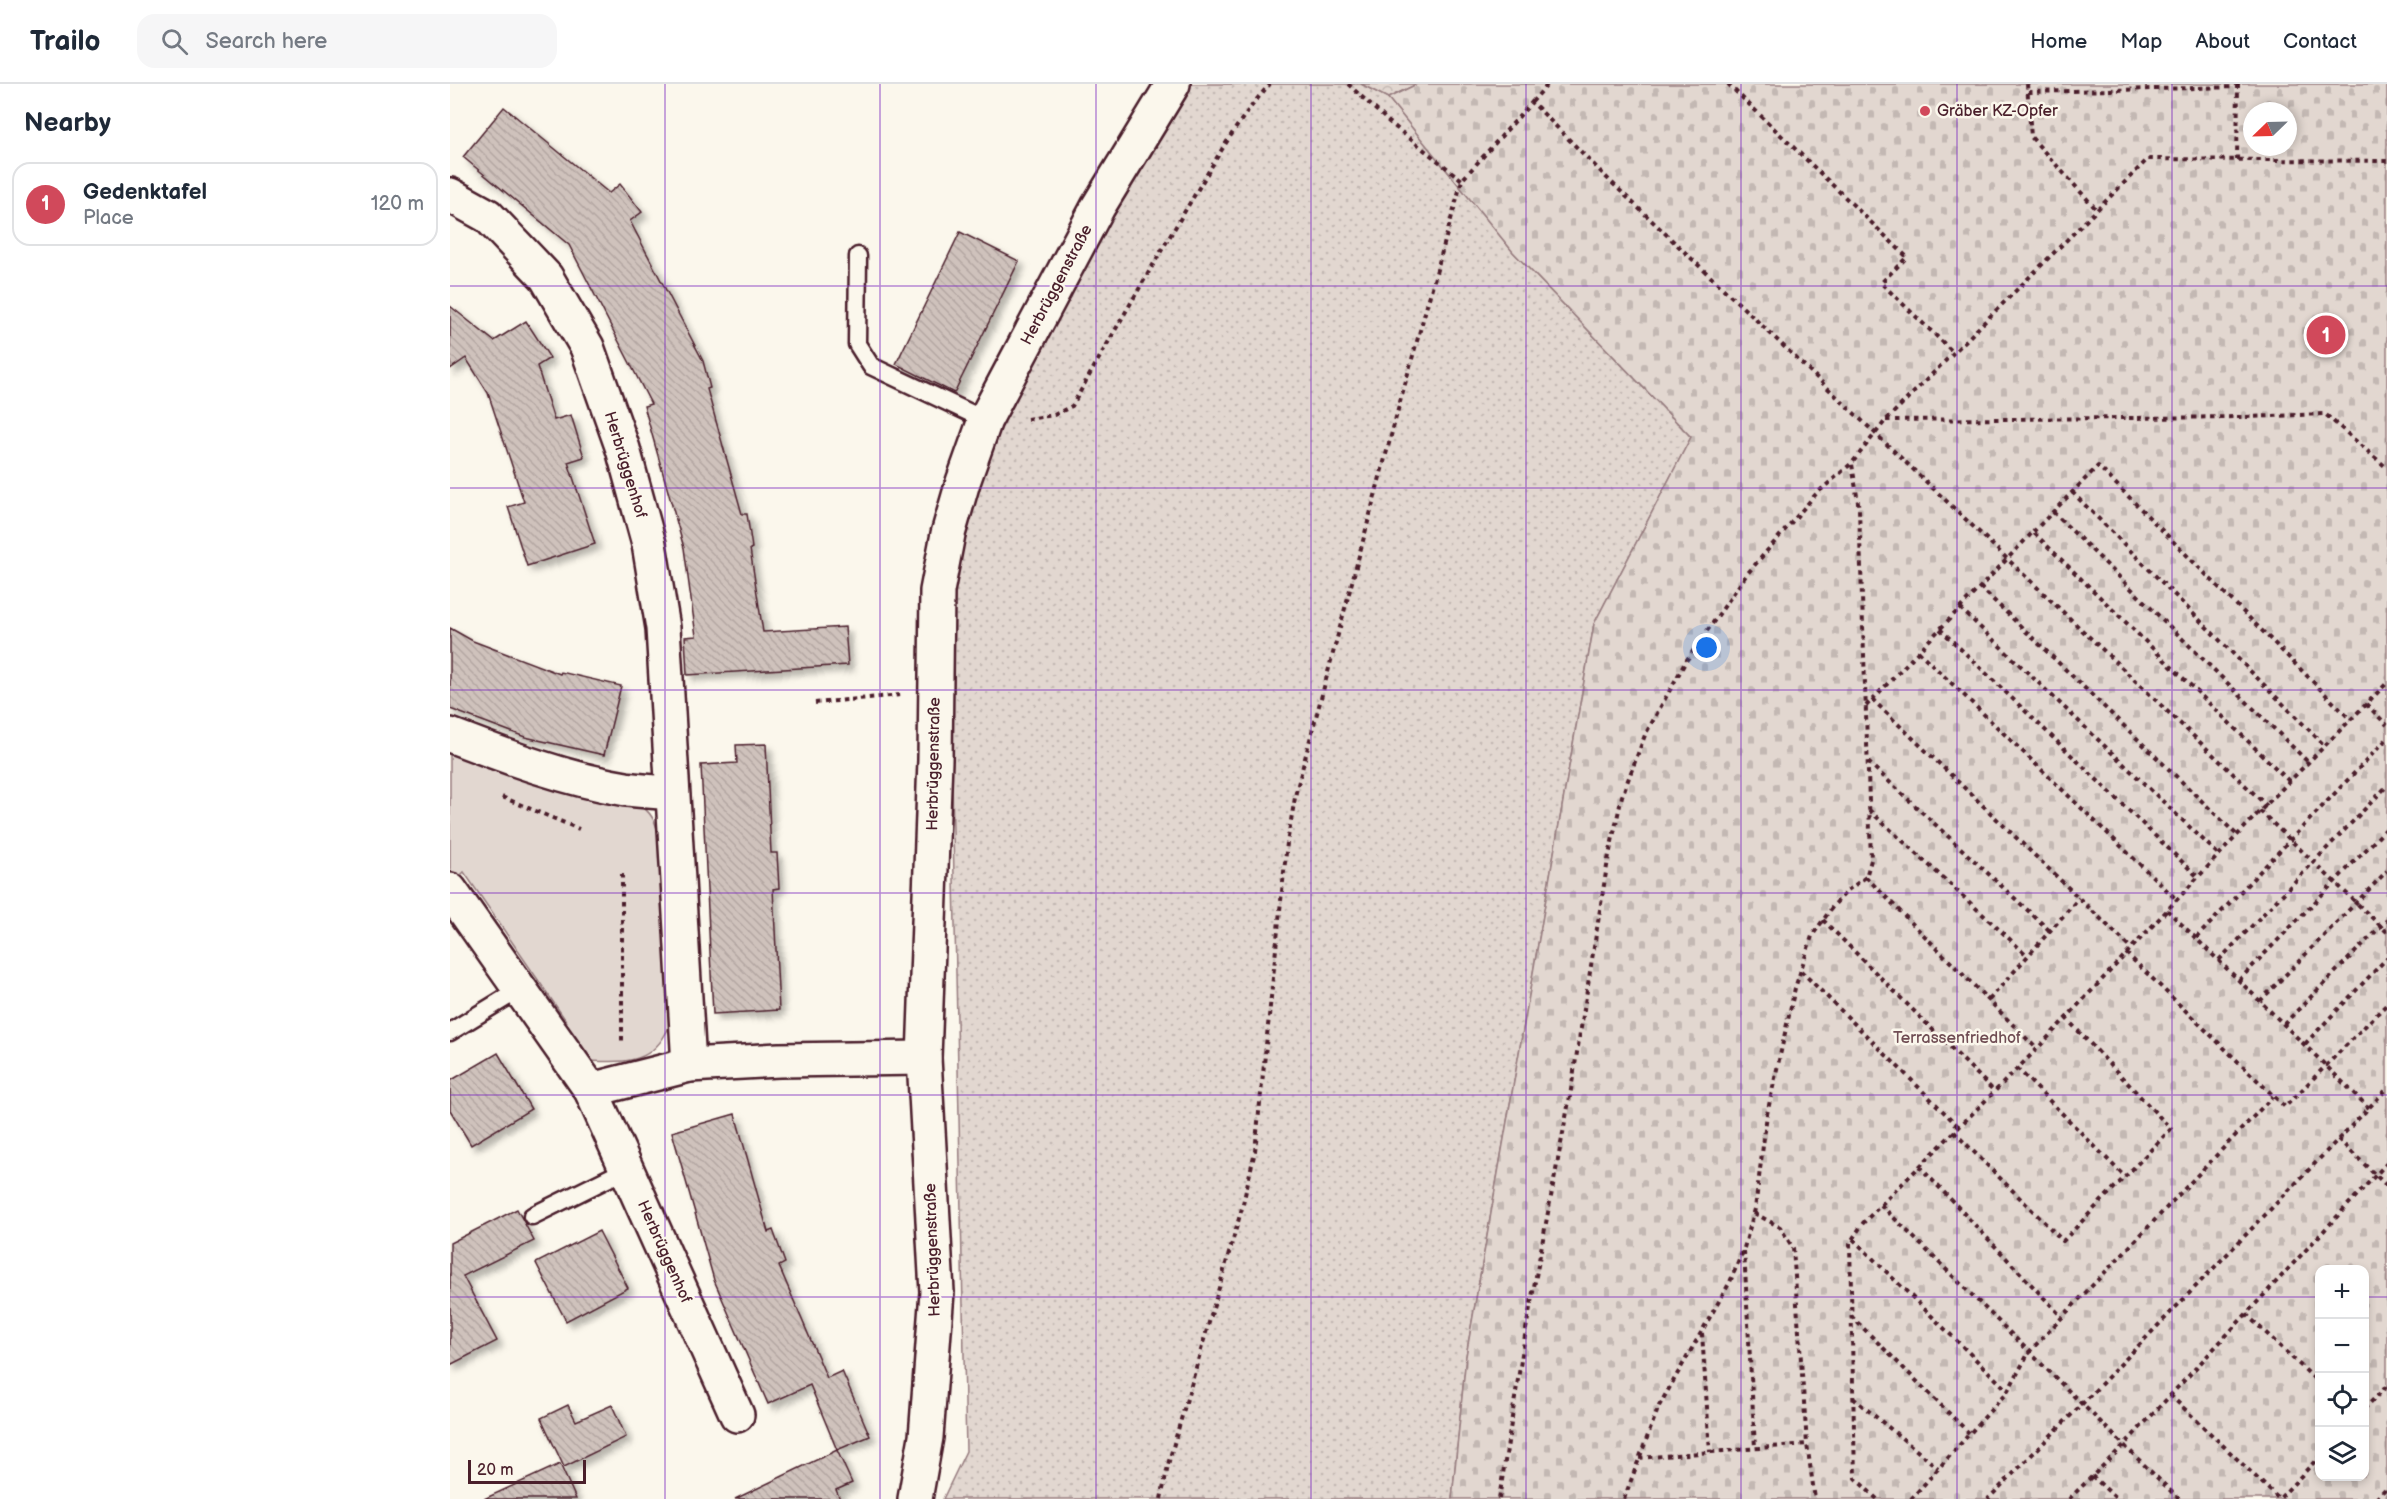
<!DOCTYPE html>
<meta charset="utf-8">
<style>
:root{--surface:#fff;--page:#f6f6f7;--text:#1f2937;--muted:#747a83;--line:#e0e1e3;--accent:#d1495b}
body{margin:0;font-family:"Balsamiq Sans",sans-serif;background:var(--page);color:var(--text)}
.controls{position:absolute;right:18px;bottom:18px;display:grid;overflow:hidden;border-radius:12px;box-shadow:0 3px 9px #0003}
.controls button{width:54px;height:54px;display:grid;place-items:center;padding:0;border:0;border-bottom:2px solid var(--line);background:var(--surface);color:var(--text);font:30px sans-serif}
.compass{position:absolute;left:1793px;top:18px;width:54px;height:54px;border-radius:50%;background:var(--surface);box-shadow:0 3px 9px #0003;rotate:247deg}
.scale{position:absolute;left:18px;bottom:15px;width:118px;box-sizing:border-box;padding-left:6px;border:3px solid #4a1f2b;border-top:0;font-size:16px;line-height:21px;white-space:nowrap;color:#4a1f2b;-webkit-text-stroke:4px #fbf7ec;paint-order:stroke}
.you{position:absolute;left:1257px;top:564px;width:21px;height:21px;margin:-15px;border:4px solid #fff;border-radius:50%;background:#1a73e8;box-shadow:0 0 0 9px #1a73e833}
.badge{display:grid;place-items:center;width:39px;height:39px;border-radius:50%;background:var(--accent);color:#fff;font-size:20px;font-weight:700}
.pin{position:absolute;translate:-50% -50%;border:3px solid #fff;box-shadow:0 2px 6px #0006}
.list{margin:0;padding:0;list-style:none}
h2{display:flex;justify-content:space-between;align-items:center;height:78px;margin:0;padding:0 24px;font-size:26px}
h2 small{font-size:20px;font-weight:400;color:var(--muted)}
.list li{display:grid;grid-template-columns:39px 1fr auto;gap:18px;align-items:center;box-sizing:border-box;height:84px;margin:0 12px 12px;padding:0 12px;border:2px solid var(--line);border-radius:18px}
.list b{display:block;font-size:22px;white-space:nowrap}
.list p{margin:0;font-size:20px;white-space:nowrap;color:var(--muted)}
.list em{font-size:20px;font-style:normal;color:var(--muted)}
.icon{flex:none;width:33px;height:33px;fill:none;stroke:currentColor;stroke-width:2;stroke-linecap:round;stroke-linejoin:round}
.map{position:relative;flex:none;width:1937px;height:1415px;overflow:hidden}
header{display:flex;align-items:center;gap:36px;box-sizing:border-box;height:84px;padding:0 30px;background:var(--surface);border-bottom:2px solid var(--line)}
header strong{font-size:28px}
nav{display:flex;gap:33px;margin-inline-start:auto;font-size:21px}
.search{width:420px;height:54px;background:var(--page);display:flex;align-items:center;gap:15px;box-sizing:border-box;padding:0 21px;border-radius:18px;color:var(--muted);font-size:22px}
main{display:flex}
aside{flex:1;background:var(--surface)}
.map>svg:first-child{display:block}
</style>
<header>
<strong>Trailo</strong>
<div class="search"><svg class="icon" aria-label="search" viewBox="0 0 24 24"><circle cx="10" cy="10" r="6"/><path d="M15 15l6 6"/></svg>Search here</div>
<nav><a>Home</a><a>Map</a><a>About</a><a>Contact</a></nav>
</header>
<main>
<aside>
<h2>Nearby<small></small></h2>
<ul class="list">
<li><span class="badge">1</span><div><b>Gedenktafel</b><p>Place</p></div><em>120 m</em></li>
</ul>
</aside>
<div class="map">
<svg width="1937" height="1415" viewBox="0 0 1937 1415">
<defs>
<pattern id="grass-dots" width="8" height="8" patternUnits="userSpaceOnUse" patternTransform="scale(1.5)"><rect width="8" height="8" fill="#e2d7d0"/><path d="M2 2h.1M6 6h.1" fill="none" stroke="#c3b8b3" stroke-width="1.8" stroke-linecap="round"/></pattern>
<pattern id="forest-crowns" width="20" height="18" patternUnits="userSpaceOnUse" patternTransform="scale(1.5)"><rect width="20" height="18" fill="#e2d7d0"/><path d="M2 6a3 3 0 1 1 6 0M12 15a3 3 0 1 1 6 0" fill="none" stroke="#c3b8b3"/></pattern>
<pattern id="cemetery-stones" width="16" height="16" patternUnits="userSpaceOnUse" patternTransform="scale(1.5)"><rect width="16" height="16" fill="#e2d7d0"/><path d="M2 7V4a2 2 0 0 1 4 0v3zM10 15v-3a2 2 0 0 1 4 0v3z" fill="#c3b8b3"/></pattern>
<pattern id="building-back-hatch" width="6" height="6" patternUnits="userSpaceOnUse" patternTransform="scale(1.5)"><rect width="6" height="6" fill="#cfc2bc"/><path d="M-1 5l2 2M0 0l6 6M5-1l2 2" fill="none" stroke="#b3a6a2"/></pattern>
<filter id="shadow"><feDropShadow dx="5.5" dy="5.5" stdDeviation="3" flood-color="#0004"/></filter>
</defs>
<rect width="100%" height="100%" fill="#fbf7ec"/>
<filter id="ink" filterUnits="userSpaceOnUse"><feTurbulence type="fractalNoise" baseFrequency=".0167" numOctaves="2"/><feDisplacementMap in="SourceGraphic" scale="12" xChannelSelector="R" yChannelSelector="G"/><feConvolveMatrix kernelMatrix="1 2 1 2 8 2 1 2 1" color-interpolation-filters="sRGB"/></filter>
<g filter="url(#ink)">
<polygon fill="url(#grass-dots)" stroke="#967b7e" stroke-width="1.5" points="731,0 911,0 938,14 1063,168 1241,353 1144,540 1016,1272 1002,1415 493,1415 516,1367 497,459 590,245"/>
<polygon fill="url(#forest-crowns)" stroke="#967b7e" stroke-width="1.5" points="911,0 967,0 938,14"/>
<path fill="url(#cemetery-stones)" stroke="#967b7e" stroke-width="1.5" fill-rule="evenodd" d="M967,0H1937V1415H1002L1016,1272L1144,540L1241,353L1063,168L938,14ZM1802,27H1838V63H1802ZM1870,1186H1914V1392H1870Z"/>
<path fill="#e2d7d0" stroke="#967b7e" stroke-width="1.5" d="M0,668L191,722C205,731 208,745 210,762L219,943C202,981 175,978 138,977L106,944L117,938L14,788L6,796L0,787Z"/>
<g fill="url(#building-back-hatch)" stroke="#4a1f2b" stroke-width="1.5" filter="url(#shadow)">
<polygon points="54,23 159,109 170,100 192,128 180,137 253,277 260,304 257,305 292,430 297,430 302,464 300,465 313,548 395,543 398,581 237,591 235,553 246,552 234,464 194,322 201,320 119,161 13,73"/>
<polygon points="510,148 569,177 504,309 446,280"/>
<polygon points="0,222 44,257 76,237 100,274 87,282 104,336 121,331 134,373 118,378 145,460 77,482 58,423 74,418 38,309 16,274 0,285"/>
<polygon points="0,544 23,557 110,590 111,588 171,602 154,671 75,653 0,625"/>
<polygon points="316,660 321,769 327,769 329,804 323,805 329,926 263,930 251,681 287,679 286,661"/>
<polygon points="48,969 81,1025 21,1061 0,1026 0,997"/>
<polygon points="285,1030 318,1148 323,1146 335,1179 329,1182 377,1294 392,1287 420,1352 387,1366 360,1301 318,1320 264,1196 222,1048"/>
<polygon points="67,1125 84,1157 13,1192 47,1257 0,1281 0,1159"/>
<polygon points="149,1147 178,1204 116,1237 86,1179"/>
<polygon points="118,1321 126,1337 162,1321 176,1353 114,1383 91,1334"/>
<polygon points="387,1366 402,1399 386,1406 390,1415 285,1415"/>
<polygon points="110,1380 126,1415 34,1415"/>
</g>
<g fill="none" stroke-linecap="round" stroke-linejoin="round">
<defs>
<g id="service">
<polyline points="408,172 407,260 421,282 535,336"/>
<polyline points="0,948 70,905"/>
<polyline points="82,1132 177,1085"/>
</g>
<g id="minor">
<polyline points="0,111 38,132 96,193 137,263 173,365 199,460 213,544 239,981 329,976 474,974"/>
<path d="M0,651C57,673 116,695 176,705C192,707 207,708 222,709"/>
<polyline points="0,806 141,1006 287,1331"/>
<polyline points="141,1006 239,981"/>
<polyline points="465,1415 476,1353 487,1208 474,974 485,676 487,507 498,450 513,398 535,336 648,123 723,0"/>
</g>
</defs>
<use href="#service" stroke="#4a1f2b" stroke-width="21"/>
<use href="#minor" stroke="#4a1f2b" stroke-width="38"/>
<g stroke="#4a1f2b" stroke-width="4" stroke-dasharray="4.5 4.5" stroke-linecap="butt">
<polyline points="898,0 939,38 1012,96"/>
<polyline points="1278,0 1457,173 1431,199 1504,269"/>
<polyline points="1577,0 1581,53 1647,126"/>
<polyline points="1578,8 1788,3"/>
<polyline points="1082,18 1098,0"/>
<polyline points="1787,76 1788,0"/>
<path d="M577,335L604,331L622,322C661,253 700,185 741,117C765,77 788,35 820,0"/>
<polyline points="1436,336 1796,333 1875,330 1937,384"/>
<polyline points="1622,408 1875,662"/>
<polyline points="1603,428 1859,679"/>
<polyline points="1583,448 1648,382 1901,636"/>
<polyline points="1530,503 1787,751"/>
<polyline points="1510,524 1769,771"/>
<polyline points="1490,545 1748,793"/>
<polyline points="1468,567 1727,816"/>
<polyline points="1422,615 1681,864"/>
<polyline points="365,619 451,611"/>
<polyline points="1916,620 1937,641"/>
<polyline points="1416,622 1583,448 1840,698"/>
<polyline points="1418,678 1600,847"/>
<polyline points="52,713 129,745"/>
<polyline points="1419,726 1578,872"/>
<polyline points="1810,727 1937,848"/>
<polyline points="172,790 172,960"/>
<polyline points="1416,793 1587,965"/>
<polyline points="1717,826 1919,1024"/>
<polyline points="1373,836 1544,1007"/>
<polyline points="1746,854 1937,655"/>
<polyline points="1676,869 1835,1023 1937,920"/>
<polyline points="1769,876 1937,702"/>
<polyline points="1351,887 1509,1043"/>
<polyline points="1789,896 1937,744"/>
<polyline points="1539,916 1629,814"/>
<polyline points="1810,917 1937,787"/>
<polyline points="1834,940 1937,836"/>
<polyline points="1855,960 1937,874"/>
<polyline points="1567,984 1675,1093"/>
<polyline points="1504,1048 1613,1157 1721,1045 1616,934"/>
<polyline points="1888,1055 1937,1102"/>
<polyline points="1469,1082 1612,1233"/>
<polyline points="1431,1121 1632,1320 1538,1415"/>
<polyline points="1304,1129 1330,1143 1343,1164 1357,1360"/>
<polyline points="1403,1155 1558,1307"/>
<polyline points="1294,1167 1305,1364"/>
<polyline points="1796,1230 1870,1300"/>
<polyline points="1401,1232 1519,1349"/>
<polyline points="1252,1249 1260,1368"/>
<polyline points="1720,1311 1829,1415 1870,1372"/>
<polyline points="1403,1314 1488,1384"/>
<polyline points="1914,1325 1937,1302"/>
<polyline points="1189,1374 1357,1360 1365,1415"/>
<polyline points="1642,1392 1667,1415"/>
<polyline points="711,1415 719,1377 792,1124 805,1067 837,759 846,708 950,318 1012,96 1082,18 1159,96 1817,722"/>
<polyline points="1049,1415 1076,1245 1120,1012 1158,776 1172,712 1195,651 1236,577 1297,490 1366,410 1402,379 1436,336 1698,75 1937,77"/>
<polyline points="1174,1415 1209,1322 1280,1198 1294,1164 1305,1125 1317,1030 1345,904 1362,852 1383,822 1398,806 1416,793 1421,776 1409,425 1402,380"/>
<polyline points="1427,1415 1405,1394 1400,1159 1413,1139 1587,965 1810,727 1937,599"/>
<polyline points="1461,1415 1558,1307 1579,1268 1823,1012"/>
<polyline points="1619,1415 1674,1361 1937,1079"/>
<polyline points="1729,1415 1632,1320 1937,1005"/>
<polyline points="1926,1415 1937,1403"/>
</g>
<use href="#service" stroke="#fbf7ec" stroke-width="16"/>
<use href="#minor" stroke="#fbf7ec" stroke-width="33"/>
</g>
</g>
<path fill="none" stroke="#7b2cbf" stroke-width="1.5" stroke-opacity="0.55" d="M215,0V1415M430,0V1415M646,0V1415M861,0V1415M1076,0V1415M1291,0V1415M1507,0V1415M1722,0V1415M0,202H1937M0,404H1937M0,606H1937M0,809H1937M0,1011H1937M0,1213H1870M1914,1213H1937"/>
<circle fill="#d1495b" stroke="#fbf7ec" stroke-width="2" cx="1475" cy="27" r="6"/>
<g text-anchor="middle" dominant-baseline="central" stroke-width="5" stroke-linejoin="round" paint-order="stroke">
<g font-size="16" fill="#4a1f2b" stroke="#fbf7ec" text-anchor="start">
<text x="1487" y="27">Gräber KZ-Opfer</text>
</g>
<g font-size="16" fill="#4a1f2b" stroke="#fbf7ec">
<text transform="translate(607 201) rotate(-62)">Herbrüggenstraße</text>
<text transform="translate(175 381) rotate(73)">Herbrüggenhof</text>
<text transform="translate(484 680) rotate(-89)">Herbrüggenstraße</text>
<text transform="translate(483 1166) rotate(-92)">Herbrüggenstraße</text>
<text transform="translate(214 1168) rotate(66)">Herbrüggenhof</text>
</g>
<g font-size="16" fill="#704d54" stroke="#fbf7ec">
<text x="1507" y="954">Terrassenfriedhof</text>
</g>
</g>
</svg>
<div class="controls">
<button>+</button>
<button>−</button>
<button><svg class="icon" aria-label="locate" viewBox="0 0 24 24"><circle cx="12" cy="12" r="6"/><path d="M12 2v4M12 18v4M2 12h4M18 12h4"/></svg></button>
<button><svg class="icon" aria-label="layers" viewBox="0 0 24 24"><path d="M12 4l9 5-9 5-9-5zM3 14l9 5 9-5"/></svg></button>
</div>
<svg class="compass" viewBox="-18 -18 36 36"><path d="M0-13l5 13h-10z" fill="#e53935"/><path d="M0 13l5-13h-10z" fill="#747a83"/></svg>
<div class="scale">20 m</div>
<div class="you"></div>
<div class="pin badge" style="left:1876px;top:251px">1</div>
</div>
</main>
